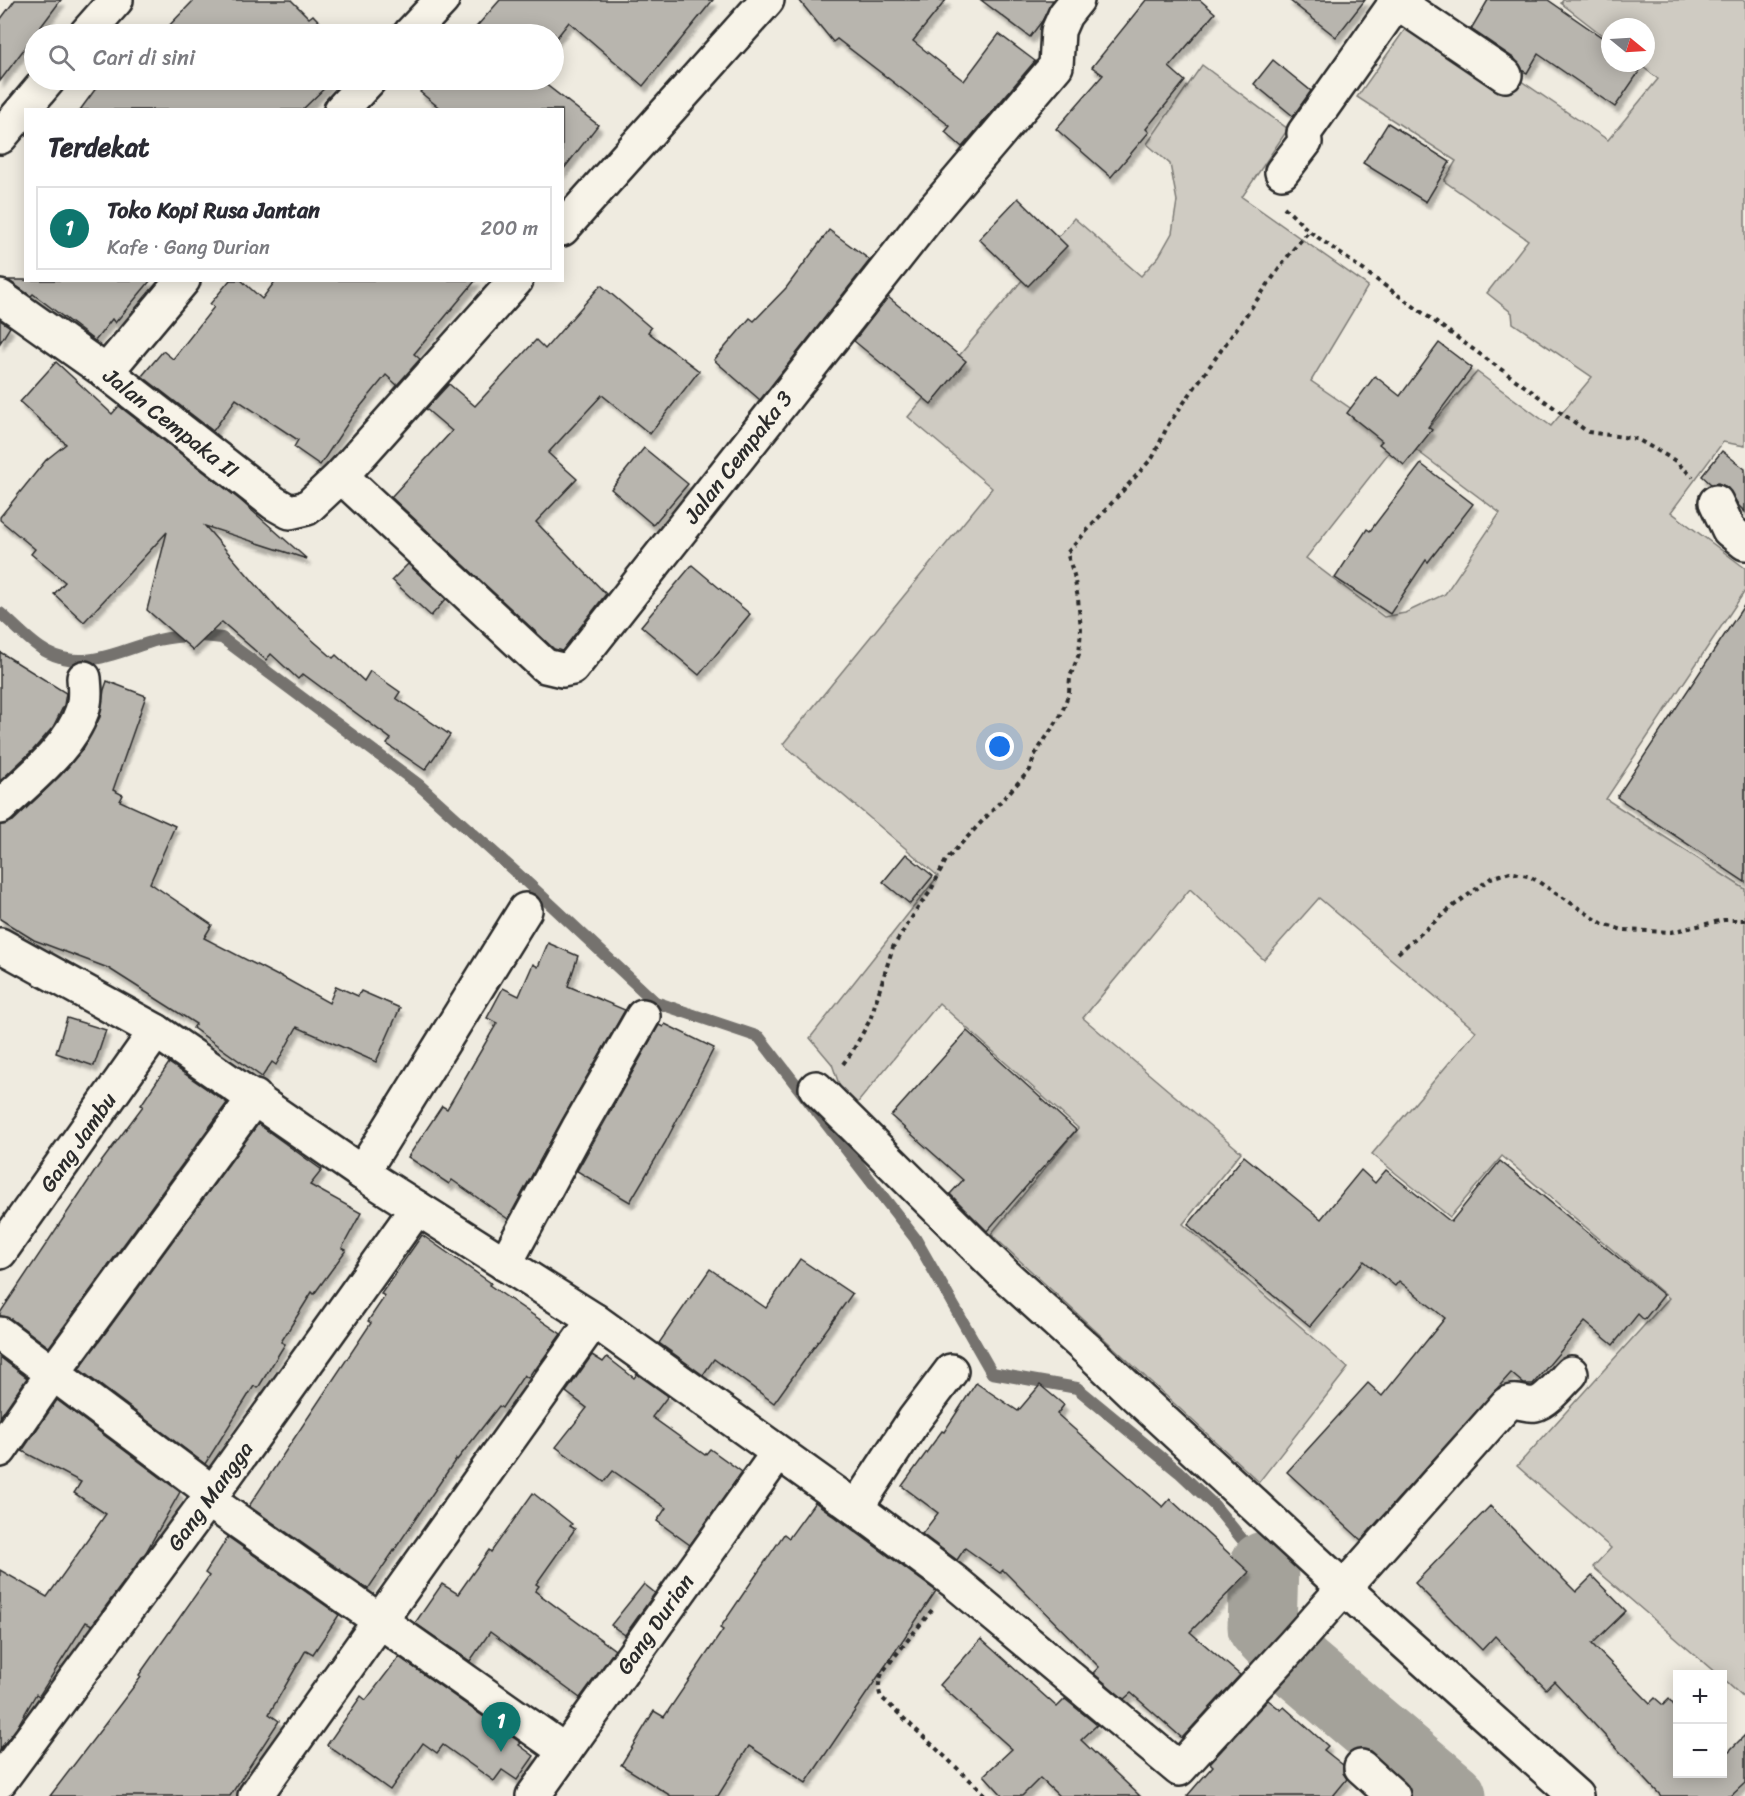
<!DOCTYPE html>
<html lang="id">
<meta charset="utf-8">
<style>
:root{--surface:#fff;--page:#f2f2f3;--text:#2b2b33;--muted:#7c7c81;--line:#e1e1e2;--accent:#0f766e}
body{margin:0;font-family:Sriracha,sans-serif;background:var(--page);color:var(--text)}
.controls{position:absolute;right:18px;bottom:18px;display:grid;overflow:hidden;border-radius:0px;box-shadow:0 3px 15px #0003}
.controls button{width:54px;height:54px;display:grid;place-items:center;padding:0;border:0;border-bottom:2px solid var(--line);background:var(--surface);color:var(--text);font:30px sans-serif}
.compass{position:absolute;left:1601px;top:18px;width:54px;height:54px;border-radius:50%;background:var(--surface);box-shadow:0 3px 15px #0003;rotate:108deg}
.you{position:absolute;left:1000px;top:747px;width:21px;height:21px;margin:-15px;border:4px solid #fff;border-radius:50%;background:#1a73e8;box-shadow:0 0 0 9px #1a73e833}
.badge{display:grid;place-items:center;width:39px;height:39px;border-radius:50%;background:var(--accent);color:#fff;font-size:20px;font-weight:700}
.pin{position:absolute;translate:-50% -50px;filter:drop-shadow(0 2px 3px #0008)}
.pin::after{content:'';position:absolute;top:32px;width:21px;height:18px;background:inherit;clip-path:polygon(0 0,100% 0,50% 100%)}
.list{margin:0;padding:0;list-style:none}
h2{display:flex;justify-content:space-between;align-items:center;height:78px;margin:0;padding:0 24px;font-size:26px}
h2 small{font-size:20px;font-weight:400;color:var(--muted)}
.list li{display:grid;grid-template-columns:39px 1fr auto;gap:18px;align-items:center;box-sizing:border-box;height:84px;margin:0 12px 12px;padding:0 12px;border:2px solid var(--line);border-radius:0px}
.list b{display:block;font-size:22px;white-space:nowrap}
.list p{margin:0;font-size:20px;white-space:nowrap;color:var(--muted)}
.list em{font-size:20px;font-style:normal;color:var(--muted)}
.icon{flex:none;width:33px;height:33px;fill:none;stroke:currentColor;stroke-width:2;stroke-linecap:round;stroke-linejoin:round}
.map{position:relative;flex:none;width:1745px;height:1796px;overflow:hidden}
.search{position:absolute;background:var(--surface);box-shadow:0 3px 15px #0003;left:24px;top:24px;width:540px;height:66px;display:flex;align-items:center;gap:15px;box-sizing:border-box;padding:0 21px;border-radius:33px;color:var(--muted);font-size:22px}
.panel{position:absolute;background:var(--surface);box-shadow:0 3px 15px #0003;left:24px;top:108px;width:540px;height:174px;border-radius:0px}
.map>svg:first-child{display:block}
</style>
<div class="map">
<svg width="1745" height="1796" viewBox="0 0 1745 1796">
<defs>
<filter id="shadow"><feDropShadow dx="3.5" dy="6" stdDeviation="1.5" flood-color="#0004"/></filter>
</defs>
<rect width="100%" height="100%" fill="#efebe0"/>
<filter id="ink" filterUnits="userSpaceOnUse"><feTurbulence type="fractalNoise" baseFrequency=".0167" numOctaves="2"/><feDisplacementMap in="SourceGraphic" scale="12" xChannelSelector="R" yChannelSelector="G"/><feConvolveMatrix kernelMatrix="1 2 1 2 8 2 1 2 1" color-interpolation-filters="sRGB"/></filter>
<g filter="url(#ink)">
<polygon fill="#cfcbc2" stroke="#7d7b76" stroke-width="1.5" points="1563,0 1745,0 1745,446 1723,442 1671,512 1745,568 1745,591 1606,799 1745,889 1745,1699 1723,1679 1722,1674 1717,1674 1593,1567 1611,1548 1517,1466 1669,1298 1502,1156 1450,1217 1372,1154 1476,1031 1319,898 1264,960 1190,889 1083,1018 1241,1152 1183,1224 1348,1368 1259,1482 991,1234 1078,1128 939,1003 855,1106 842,1093 832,1064 810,1038 938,876 783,744 992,488 908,417 1074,218 1141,276 1159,256 1172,233 1177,201 1170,164 1147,144 1202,65 1288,129 1242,197 1368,286 1311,381 1398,441 1306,558 1384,617 1405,613 1445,594 1500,513 1412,447 1477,372 1551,426 1592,377 1513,323 1512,313 1487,293 1528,240 1444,181 1456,161 1357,97 1418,11 1608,140 1658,79 1638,63 1646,63 1646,27 1610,27 1610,41 1561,3"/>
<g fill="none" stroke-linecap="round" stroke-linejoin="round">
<path stroke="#74726e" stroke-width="12" d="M0,613C15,625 30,643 47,652C85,672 120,650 158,640C180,635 200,635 222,638L418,784L531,886L655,1002L759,1037L915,1238L992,1373L1077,1388L1179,1472L1214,1505L1264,1566"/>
<polyline stroke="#a4a29a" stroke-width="69" points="1264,1566 1262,1627 1301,1668 1452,1796"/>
</g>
<g fill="#b8b5ae" stroke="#2b2b2b" stroke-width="1.5" filter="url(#shadow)">
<polygon points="15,0 61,0 0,81 0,20"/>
<polygon points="194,0 291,0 309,18 313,15 331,34 161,34"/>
<polygon points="500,0 713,0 643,86 569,22 554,41 554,34 470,34"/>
<polygon points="799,0 946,0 913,41 964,81 999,34 1035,61 962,147 945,132 950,126 837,39 833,42"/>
<polygon points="981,0 1053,0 1042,21 1030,37"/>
<polygon points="1146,0 1200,0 1215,13 1169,67 1185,81 1146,129 1149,132 1111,177 1056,129 1103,75 1092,67"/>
<polygon points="1289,0 1365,0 1336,37"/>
<polygon points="1488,0 1548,0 1610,43 1610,63 1645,63 1615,107 1538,54 1527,73 1523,71 1515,59 1471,29"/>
<polygon points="1273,60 1311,91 1293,116 1254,84"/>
<polygon points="102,80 333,80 302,110 80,110"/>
<polygon points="431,80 540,80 598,125 562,171 562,110 442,110 420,92"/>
<polygon points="1388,123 1450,162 1426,202 1363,163"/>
<polygon points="1018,198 1067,246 1028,286 979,239"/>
<polygon points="829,230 870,260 760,400 714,360 750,318 754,321 786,288"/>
<polygon points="8,280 151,280 115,323 112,319 95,341 33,294 31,296"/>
<polygon points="230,280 241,280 262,299 276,280 476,280 414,354 420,359 397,385 386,375 352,417 320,465 294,447 298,440 236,399 213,431 142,376 163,351 173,359 214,307 210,304"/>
<polygon points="601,285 651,328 648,332 699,371 650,434 602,395 548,453 577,479 536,522 606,594 562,651 554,649 391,497 452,431 426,409 449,384 475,406 536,340 545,349"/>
<polygon points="888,297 966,361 931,404 854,341"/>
<polygon points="0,320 10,327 0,343"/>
<polygon points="1439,343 1472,368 1428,427 1432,430 1404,465 1379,444 1382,441 1347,413 1375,376 1400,396"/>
<polygon points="56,362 112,414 119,406 240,500 307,559 205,526 279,611 333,658 336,655 364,681 370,671 400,692 396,698 450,735 425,770 387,744 391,739 303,674 298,679 271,654 266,660 222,622 193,650 147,610 167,532 84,622 54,594 65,582 31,554 35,549 0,520 0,517 46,460 66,444 20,402"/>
<polygon points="644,448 688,484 653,525 611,489"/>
<polygon points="1722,451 1745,469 1745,512 1739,506 1727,487 1718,483 1711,484 1702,476"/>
<polygon points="1421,464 1473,504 1428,562 1426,560 1390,614 1335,578 1367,529 1370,531"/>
<polygon points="408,564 446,599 431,616 392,580"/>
<polygon points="692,565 750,614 699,675 641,626"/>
<polygon points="1745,604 1745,882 1617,797"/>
<polygon points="0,652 66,693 64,705 53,727 33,750 0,781"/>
<polygon points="107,681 146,696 113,790 123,795 120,801 175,826 150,883 212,925 204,938 278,976 279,975 329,1003 336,986 358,996 361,991 400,1008 376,1062 297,1027 276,1065 272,1062 262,1077 193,1028 196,1024 108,968 34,940 0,919 0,825 13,821 60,776 83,749 100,717 104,690"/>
<polygon points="906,854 933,876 910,904 883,882"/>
<polygon points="548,943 578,956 568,986 625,1010 562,1120 508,1219 452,1180 449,1184 408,1157 442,1106 447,1109 497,1023 487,1018 503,988 519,996 533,964 538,967"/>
<polygon points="67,1018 106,1030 94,1066 56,1053"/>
<polygon points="665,1024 714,1048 665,1143 630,1202 577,1171 659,1025 663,1027"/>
<polygon points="967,1031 1076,1130 987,1231 950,1194 963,1180 891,1116"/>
<polygon points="169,1063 227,1103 49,1347 11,1319 0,1316 0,1313 99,1165 143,1106 141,1105"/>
<polygon points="258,1124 322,1170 310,1185 361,1213 342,1248 346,1250 314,1294 312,1292 281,1342 285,1344 258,1388 254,1386 205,1464 79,1369"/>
<polygon points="1244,1156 1321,1219 1361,1170 1375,1183 1386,1170 1451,1222 1500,1161 1664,1295 1644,1320 1638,1314 1613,1345 1585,1322 1533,1384 1524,1384 1511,1373 1361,1540 1287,1472 1368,1383 1382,1396 1445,1318 1399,1281 1395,1286 1364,1261 1310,1326 1188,1225"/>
<polygon points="422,1235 491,1283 489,1285 561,1334 535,1370 534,1369 528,1378 524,1375 502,1408 499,1406 457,1460 456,1459 368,1589 249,1506 371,1323 368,1321 385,1296 381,1294"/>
<polygon points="800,1259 852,1294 774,1403 714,1359 703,1375 659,1343 710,1269 766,1308"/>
<polygon points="592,1355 603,1362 607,1357 634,1378 637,1374 668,1396 652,1417 705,1455 710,1449 742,1472 690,1545 657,1521 666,1508 613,1471 604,1482 556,1447 587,1408 566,1392"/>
<polygon points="0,1357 27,1378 0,1417"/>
<polygon points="976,1383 1018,1411 1040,1385 1064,1405 1057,1414 1163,1507 1170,1499 1249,1572 1190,1632 1240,1675 1182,1738 1131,1693 1124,1699 1093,1673 1099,1667 1003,1570 1000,1573 965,1548 957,1560 922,1534 938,1513 902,1486 942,1431 944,1432"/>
<polygon points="57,1400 180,1492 146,1552 92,1625 86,1622 39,1696 36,1694 16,1729 0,1749 0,1570 47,1597 106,1514 74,1493 81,1482 22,1451"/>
<polygon points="533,1493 572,1524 570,1526 575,1529 536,1584 539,1586 535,1591 615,1650 580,1698 490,1632 470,1661 415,1623 442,1584 458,1594 489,1550 491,1552"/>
<polygon points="815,1502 936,1591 806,1783 749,1746 718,1796 671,1796 621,1765 654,1711 664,1717 723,1630 720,1628 784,1534 789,1538"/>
<polygon points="1490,1506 1576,1592 1592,1576 1626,1611 1592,1644 1650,1703 1655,1698 1663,1705 1669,1699 1677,1709 1677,1773 1722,1773 1722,1758 1745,1735 1745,1783 1731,1796 1661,1796 1554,1681 1546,1689 1495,1636 1482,1650 1415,1583"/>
<polygon points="228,1537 339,1615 313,1654 306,1650 269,1714 279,1721 230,1796 50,1796 141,1677 139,1675 209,1576 205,1573"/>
<polygon points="644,1584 655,1593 625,1635 611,1625"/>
<polygon points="981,1639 1057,1707 1065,1699 1097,1725 1081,1740 1140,1796 1059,1796 1040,1778 1022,1796 1003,1796 984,1775 1012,1749 940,1685"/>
<polygon points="399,1657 521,1743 519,1745 534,1756 517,1780 502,1770 494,1781 443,1745 437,1753 423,1743 390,1790 327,1745 361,1696 366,1700"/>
<polygon points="1268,1700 1281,1710 1284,1707 1328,1746 1324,1750 1343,1765 1343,1773 1347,1779 1333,1796 1187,1796 1213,1766 1210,1763"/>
</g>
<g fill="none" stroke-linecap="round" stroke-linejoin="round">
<defs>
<g id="minor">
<polyline points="1394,0 1505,75"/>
<polyline points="86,34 116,0"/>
<polyline points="410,34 442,0"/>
<polyline points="341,110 369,80"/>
<polyline points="0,137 48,80"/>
<polyline points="1282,172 1305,142 1304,133 1398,0"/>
<polyline points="562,229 767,0"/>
<polyline points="0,297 106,372 274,503 290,512 307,508 341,476 516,280"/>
<polyline points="106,372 183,280"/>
<polyline points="341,476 545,666 562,670 572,668 931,213 1056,66 1058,31 1065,15 1077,0"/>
<polyline points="1716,502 1729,530 1745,543"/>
<path d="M0,807C28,780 70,748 82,711C86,700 85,689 84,678"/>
<path d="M0,945L156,1031L362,1173L594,1320L860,1511L955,1582L1179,1769L1293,1645L1507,1404C1517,1398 1525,1406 1535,1404C1546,1402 1563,1381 1571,1373"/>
<polyline points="816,1088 1005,1275 1089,1351 1133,1393 1344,1588 1576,1796"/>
<polyline points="362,1173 525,910"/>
<polyline points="0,1252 156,1031"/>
<polyline points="505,1264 578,1129 643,1016"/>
<polyline points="0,1334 213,1493"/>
<polyline points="0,1450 53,1373 255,1097"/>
<polyline points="208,1500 565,1751"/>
<polyline points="856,1508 914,1420 951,1371"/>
<polyline points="1361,1767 1393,1796"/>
<polyline points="0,1781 213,1493 417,1208"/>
<polyline points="255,1796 594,1320"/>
<polyline points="533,1796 778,1453"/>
</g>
</defs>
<use href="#minor" stroke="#2b2b2b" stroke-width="38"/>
<g stroke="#2b2b2b" stroke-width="4" stroke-dasharray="4.5 4.5" stroke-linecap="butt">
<polyline points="1284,207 1309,231 1588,432 1637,439 1674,460 1693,477"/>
<polyline points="1398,953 1452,907 1491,878 1510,872 1531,877 1603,924 1623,930 1671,932 1724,920 1745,920"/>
<polyline points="843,1064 852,1052 870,1020 893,947 920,905 930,892 946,860 1030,770 1034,756 1061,715 1065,704 1069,692 1070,677 1079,654 1081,629 1078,599 1074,575 1067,553 1153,457 1168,425 1291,252 1309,231"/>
<path d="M932,1610L883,1671C879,1681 877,1687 881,1697L987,1796"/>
</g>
<use href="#minor" stroke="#f7f3e8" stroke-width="33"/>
</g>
</g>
<g text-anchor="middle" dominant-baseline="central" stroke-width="4.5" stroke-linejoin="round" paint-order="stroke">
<g font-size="22" fill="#2b2b2b" stroke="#f7f3e8">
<text transform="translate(171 423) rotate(38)">Jalan Cempaka II</text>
<text transform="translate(738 457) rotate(-52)">Jalan Cempaka 3</text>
<text transform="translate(78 1142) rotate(-55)">Gang Jambu</text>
<text transform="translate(210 1496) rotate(-54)">Gang Mangga</text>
<text transform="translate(655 1624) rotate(-55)">Gang Durian</text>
</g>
</g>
</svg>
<div class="controls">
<button>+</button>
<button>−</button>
</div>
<svg class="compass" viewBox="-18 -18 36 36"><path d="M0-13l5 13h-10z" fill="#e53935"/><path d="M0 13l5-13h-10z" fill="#7c7c81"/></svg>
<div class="you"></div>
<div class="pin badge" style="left:501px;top:1752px">1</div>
<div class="search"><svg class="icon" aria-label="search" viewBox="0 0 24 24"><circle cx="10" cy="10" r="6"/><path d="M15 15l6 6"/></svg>Cari di sini</div>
<section class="panel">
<h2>Terdekat<small></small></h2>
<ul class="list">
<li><span class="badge">1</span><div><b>Toko Kopi Rusa Jantan</b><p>Kafe · Gang Durian</p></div><em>200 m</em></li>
</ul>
</section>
</div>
